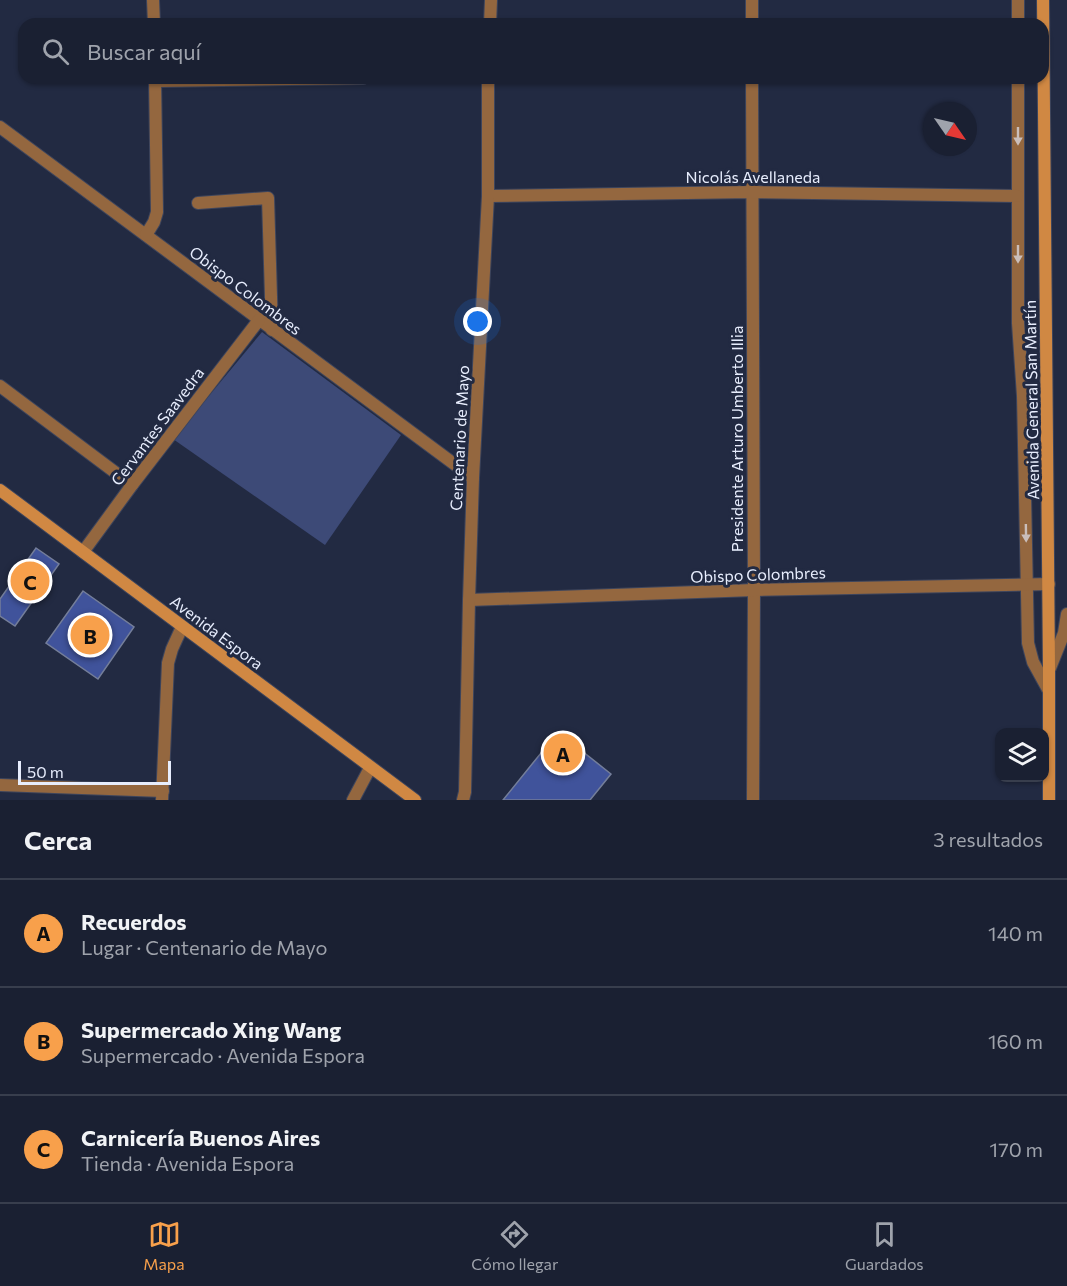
<!DOCTYPE html>
<html lang="es">
<meta charset="utf-8">
<style>
:root{--surface:#1a2032;--page:#23283a;--text:#f1f3f6;--muted:#9fa3ac;--line:#383e4d;--accent:#f8a04b}
body{margin:0;font-family:Commissioner,sans-serif;background:var(--page);color:var(--text)}
.controls{position:absolute;right:18px;bottom:18px;display:grid;overflow:hidden;border-radius:12px;box-shadow:0 2px 4px #0004}
.controls button{width:54px;height:54px;display:grid;place-items:center;padding:0;border:0;border-bottom:2px solid var(--line);background:var(--surface);color:var(--text);font:30px sans-serif}
.compass{position:absolute;left:923px;top:102px;width:54px;height:54px;border-radius:50%;background:var(--surface);box-shadow:0 2px 4px #0004;rotate:124deg}
.scale{position:absolute;left:18px;bottom:15px;width:153px;box-sizing:border-box;padding-left:6px;border:3px solid #e7edfd;border-top:0;font-size:16px;line-height:21px;white-space:nowrap;color:#e7edfd;-webkit-text-stroke:4px #222a42;paint-order:stroke}
.you{position:absolute;left:478px;top:322px;width:21px;height:21px;margin:-15px;border:4px solid #fff;border-radius:50%;background:#1a73e8;box-shadow:0 0 0 9px #1a73e833}
.badge{display:grid;place-items:center;width:39px;height:39px;border-radius:50%;background:var(--accent);color:#111;font-size:20px;font-weight:700}
.pin{position:absolute;translate:-50% -50%;border:3px solid #fff;box-shadow:0 2px 6px #0006}
.list{margin:0;padding:0;list-style:none}
h2{display:flex;justify-content:space-between;align-items:center;height:78px;margin:0;padding:0 24px;font-size:26px}
h2 small{font-size:20px;font-weight:400;color:var(--muted)}
.list li{display:grid;grid-template-columns:39px 1fr auto;gap:18px;align-items:center;box-sizing:border-box;height:108px;padding:0 24px;border-top:2px solid var(--line)}
.list b{display:block;font-size:22px;white-space:nowrap}
.list p{margin:0;font-size:20px;white-space:nowrap;color:var(--muted)}
.list em{font-size:20px;font-style:normal;color:var(--muted)}
.icon{flex:none;width:33px;height:33px;fill:none;stroke:currentColor;stroke-width:2;stroke-linecap:round;stroke-linejoin:round}
.map{position:relative;flex:none;width:1067px;height:800px;overflow:hidden}
.search{position:absolute;background:var(--surface);box-shadow:0 2px 4px #0004;left:18px;right:18px;top:18px;height:66px;display:flex;align-items:center;gap:15px;box-sizing:border-box;padding:0 21px;border-radius:18px;color:var(--muted);font-size:22px}
.sheet{height:402px;background:var(--surface)}
nav{display:flex;justify-content:space-around;align-items:center;box-sizing:border-box;height:84px;border-top:2px solid var(--line);background:var(--surface);font-size:16px;color:var(--muted)}
nav a{display:grid;justify-items:center;gap:3px}
nav .on{color:var(--accent)}
.map>svg:first-child{display:block}
</style>
<div class="map">
<svg width="1067" height="800" viewBox="0 0 1067 800">
<rect width="100%" height="100%" fill="#222a42"/>
<polygon fill="#3d4a77" points="262,332 401,435 325,545 173,439"/>
<g fill="#40539b" stroke="#747e9a" stroke-width="1.5">
<polygon points="36,548 59,564 15,626 0,616 0,599"/>
<polygon points="83,591 134,627 98,679 46,643"/>
<polygon points="558,732 611,774 590,800 503,800"/>
</g>
<g fill="none" stroke-linecap="round" stroke-linejoin="round">
<defs>
<g id="service">
<polyline points="198,203 268,198 272,330"/>
<polyline points="353,800 370,768"/>
</g>
<g id="minor">
<polyline points="153,0 154,24"/>
<polyline points="490,24 491,0"/>
<polyline points="752,24 752,0"/>
<polyline points="1018,24 1018,0"/>
<polyline points="752,78 754,590 753,800"/>
<polyline points="1018,78 1018,323 1023,396 1028,643 1033,662 1049,691"/>
<polyline points="155,81 363,78"/>
<polyline points="0,127 473,478"/>
<polyline points="488,196 751,192 1017,196"/>
<polyline points="146,235 154,222 157,212 155,78"/>
<polyline points="0,386 132,485"/>
<polyline points="83,552 132,485 259,320"/>
<polyline points="469,600 754,590 1049,584"/>
<polyline points="1050,668 1064,633 1067,614"/>
<polyline points="0,785 163,791"/>
<polyline points="162,800 168,663 172,649 182,627"/>
<polyline points="463,800 465,792 469,600 473,478 488,196 488,78"/>
</g>
<g id="secondary">
<polyline points="1043,0 1049,669 1049,800"/>
<polyline points="0,490 415,800"/>
</g>
</defs>
<use href="#service" stroke="#3e455c" stroke-width="14"/>
<use href="#minor" stroke="#3e455c" stroke-width="14"/>
<use href="#secondary" stroke="#3e455c" stroke-width="14"/>
<use href="#service" stroke="#94673f" stroke-width="12"/>
<use href="#minor" stroke="#94673f" stroke-width="12"/>
<use href="#secondary" stroke="#d08843" stroke-width="12"/>
</g>
<defs><path id="oneway-solid" d="M-6-.8H1V-3.2L6.5 0L1 3.2V.8H-6Z" transform="scale(1.5)"/></defs>
<g fill="#cabeba">
<use href="#oneway-solid" transform="translate(1018 136) rotate(90)"/>
<use href="#oneway-solid" transform="translate(1018 254) rotate(90)"/>
<use href="#oneway-solid" transform="translate(1026 533) rotate(89)"/>
</g>
<g text-anchor="middle" dominant-baseline="central" stroke-width="6" stroke-linejoin="round" paint-order="stroke">
<g font-size="16" fill="#e7edfd" stroke="#222a42">
<text x="753" y="176">Nicolás Avellaneda</text>
<text transform="translate(246 290) rotate(37)">Obispo Colombres</text>
<text transform="translate(1031 400) rotate(-91)">Avenida General San Martín</text>
<text transform="translate(157 426) rotate(-53)">Cervantes Saavedra</text>
<text transform="translate(459 438) rotate(-87)">Centenario de Mayo</text>
<text transform="translate(736 439) rotate(-90)">Presidente Arturo Umberto Illia</text>
<text transform="translate(758 574) rotate(-2)">Obispo Colombres</text>
<text transform="translate(217 632) rotate(37)">Avenida Espora</text>
</g>
</g>
</svg>
<div class="controls">
<button><svg class="icon" aria-label="layers" viewBox="0 0 24 24"><path d="M12 4l9 5-9 5-9-5zM3 14l9 5 9-5"/></svg></button>
</div>
<svg class="compass" viewBox="-18 -18 36 36"><path d="M0-13l5 13h-10z" fill="#e53935"/><path d="M0 13l5-13h-10z" fill="#9fa3ac"/></svg>
<div class="scale">50 m</div>
<div class="you"></div>
<div class="pin badge" style="left:563px;top:753px">A</div>
<div class="pin badge" style="left:90px;top:635px">B</div>
<div class="pin badge" style="left:30px;top:581px">C</div>
<div class="search"><svg class="icon" aria-label="search" viewBox="0 0 24 24"><circle cx="10" cy="10" r="6"/><path d="M15 15l6 6"/></svg>Buscar aquí</div>
</div>
<section class="sheet">
<h2>Cerca<small>3 resultados</small></h2>
<ul class="list">
<li><span class="badge">A</span><div><b>Recuerdos</b><p>Lugar · Centenario de Mayo</p></div><em>140 m</em></li>
<li><span class="badge">B</span><div><b>Supermercado Xing Wang</b><p>Supermercado · Avenida Espora</p></div><em>160 m</em></li>
<li><span class="badge">C</span><div><b>Carnicería Buenos Aires</b><p>Tienda · Avenida Espora</p></div><em>170 m</em></li>
</ul>
</section>
<nav>
<a class="on"><svg class="icon" aria-label="map" viewBox="0 0 24 24"><path d="M3 6l6-2 6 2 6-2v14l-6 2-6-2-6 2zM9 4v14M15 6v14"/></svg>Mapa</a>
<a><svg class="icon" aria-label="directions" viewBox="0 0 24 24"><path d="M12 3l9 9-9 9-9-9zM9 14v-3h6M13 9l2 2-2 2"/></svg>Cómo llegar</a>
<a><svg class="icon" aria-label="saved" viewBox="0 0 24 24"><path d="M7 4h10v16l-5-4-5 4z"/></svg>Guardados</a>
</nav>
